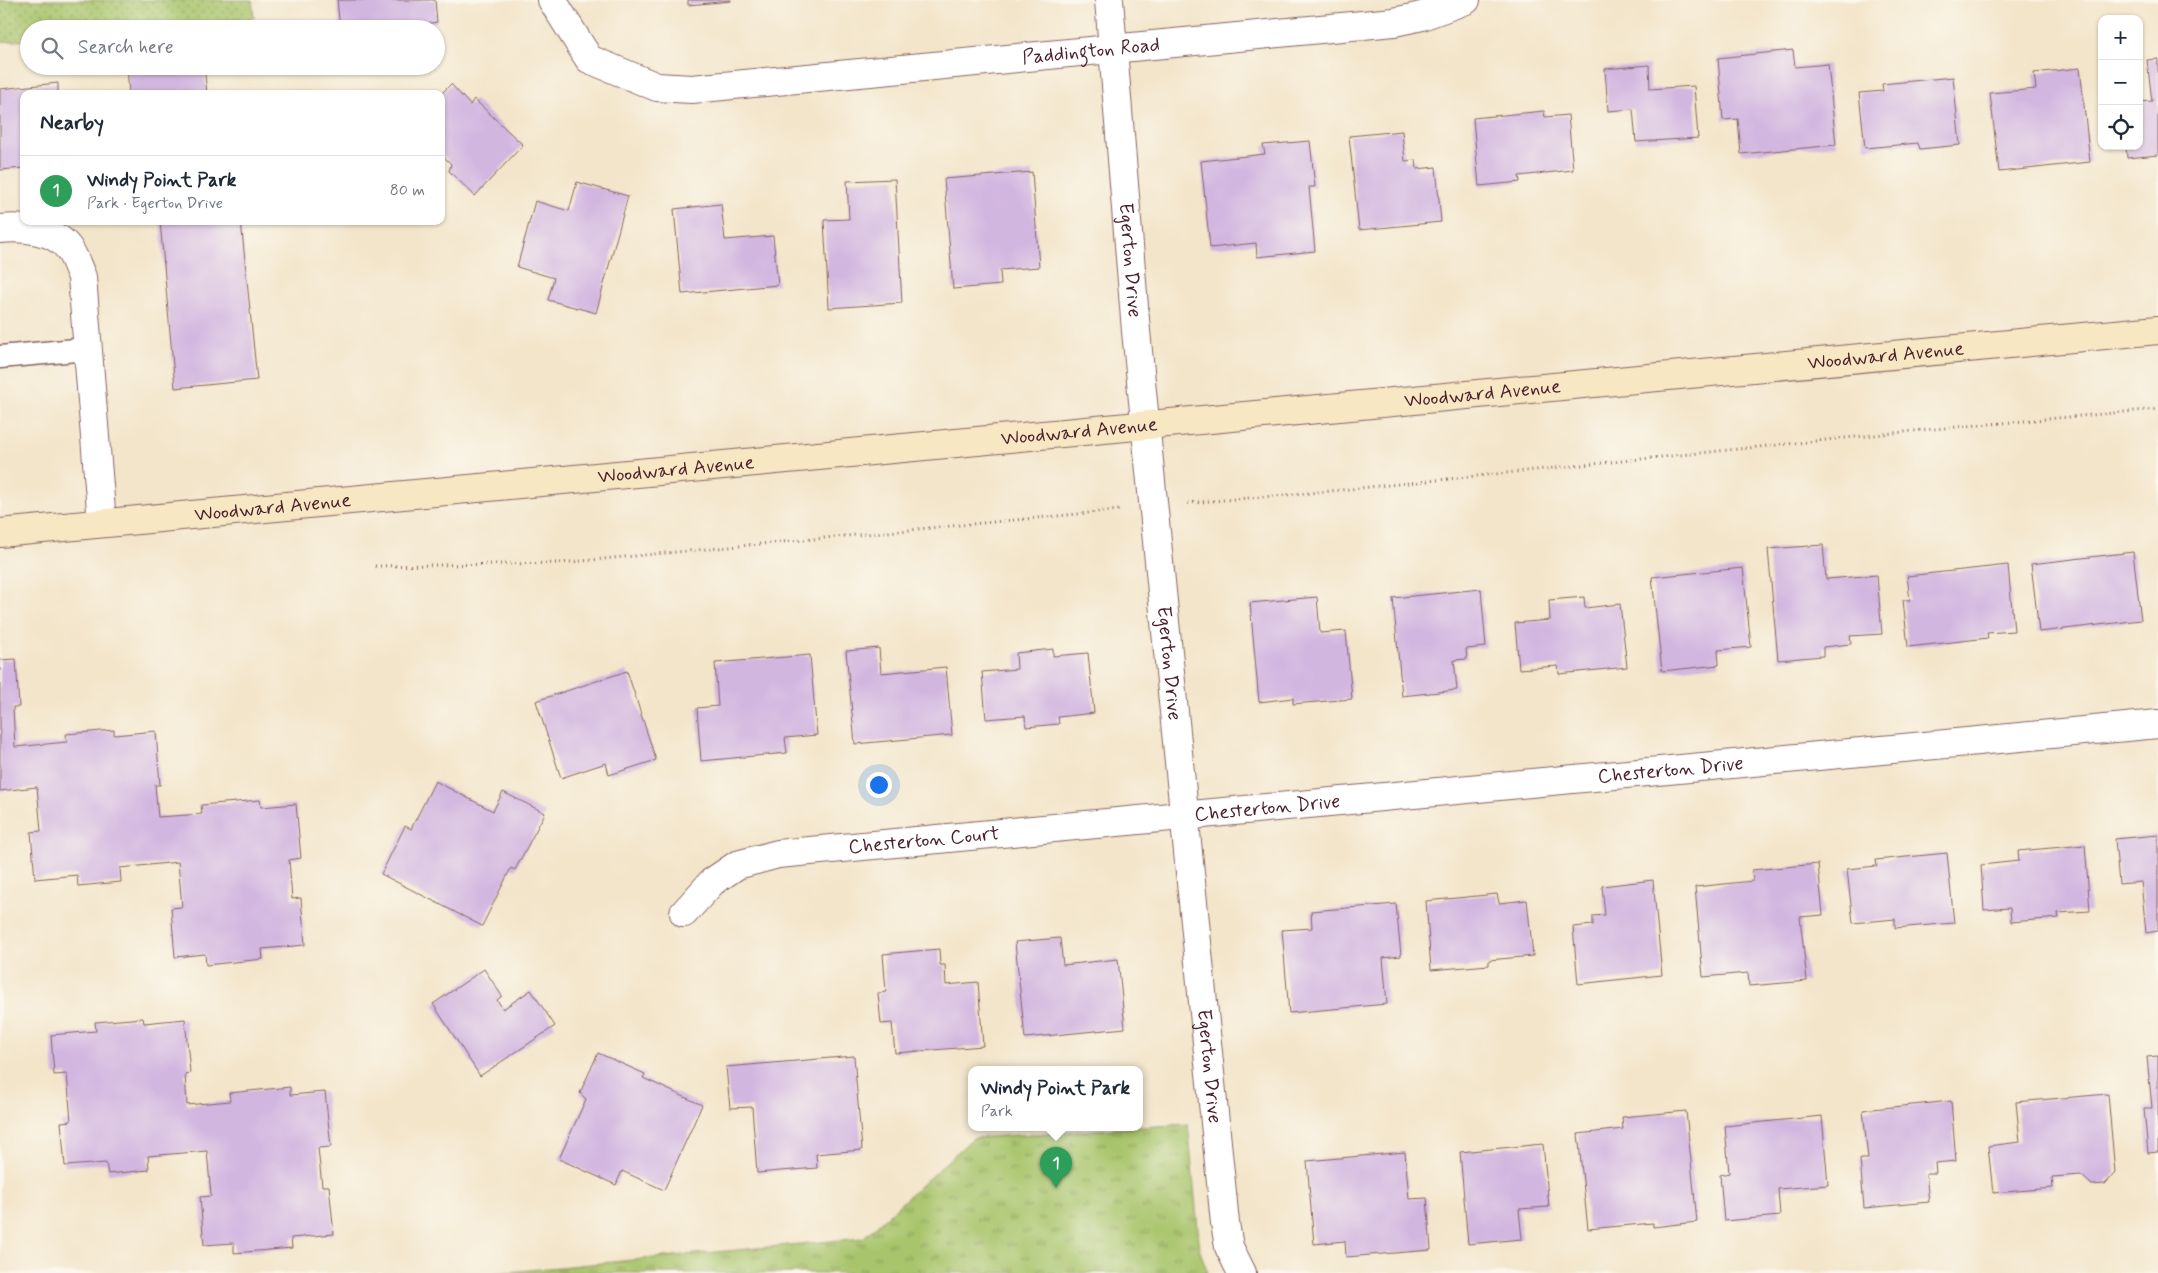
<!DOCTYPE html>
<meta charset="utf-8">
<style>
:root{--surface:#fff;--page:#f6f6f7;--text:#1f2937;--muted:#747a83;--line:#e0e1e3;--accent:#ea580c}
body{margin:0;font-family:Mynerve,sans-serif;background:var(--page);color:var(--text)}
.controls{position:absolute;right:15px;top:15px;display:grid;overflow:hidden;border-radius:10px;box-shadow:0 1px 4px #0004}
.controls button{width:45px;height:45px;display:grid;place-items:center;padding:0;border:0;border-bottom:1px solid var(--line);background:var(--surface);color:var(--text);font:25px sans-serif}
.you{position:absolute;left:878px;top:784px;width:18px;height:18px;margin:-12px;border:4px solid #fff;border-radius:50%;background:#1a73e8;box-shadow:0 0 0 8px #1a73e833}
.badge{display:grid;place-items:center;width:32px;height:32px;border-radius:50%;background:var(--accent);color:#fff;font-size:16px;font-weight:700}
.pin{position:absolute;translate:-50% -41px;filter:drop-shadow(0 1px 2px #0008)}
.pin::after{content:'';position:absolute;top:26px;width:18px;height:15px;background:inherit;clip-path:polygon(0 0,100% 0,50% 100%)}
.popup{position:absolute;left:968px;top:1066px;width:175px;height:65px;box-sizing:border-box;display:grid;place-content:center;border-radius:10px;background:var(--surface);filter:drop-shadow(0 1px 4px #0005);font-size:16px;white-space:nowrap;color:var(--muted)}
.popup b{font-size:19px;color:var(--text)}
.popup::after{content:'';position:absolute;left:50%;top:100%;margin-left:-10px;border:10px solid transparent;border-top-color:var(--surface)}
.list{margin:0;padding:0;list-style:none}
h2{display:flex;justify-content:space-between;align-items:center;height:65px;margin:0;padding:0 20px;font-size:21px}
h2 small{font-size:16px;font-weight:400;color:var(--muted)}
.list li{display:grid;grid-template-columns:32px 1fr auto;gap:15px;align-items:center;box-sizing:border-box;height:70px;padding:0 20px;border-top:1px solid var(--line)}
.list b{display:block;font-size:19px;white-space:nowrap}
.list p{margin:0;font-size:16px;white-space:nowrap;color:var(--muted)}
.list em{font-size:16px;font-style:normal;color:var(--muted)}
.icon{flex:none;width:28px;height:28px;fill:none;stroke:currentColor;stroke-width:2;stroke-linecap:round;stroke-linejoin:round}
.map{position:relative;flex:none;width:2158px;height:1273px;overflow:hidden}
.search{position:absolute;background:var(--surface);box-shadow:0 1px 4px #0004;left:20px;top:20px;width:425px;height:55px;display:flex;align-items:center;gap:12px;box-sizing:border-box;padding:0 18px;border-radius:28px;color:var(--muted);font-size:19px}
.panel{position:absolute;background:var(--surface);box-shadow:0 1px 4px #0004;left:20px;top:90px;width:425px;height:135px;border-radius:10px}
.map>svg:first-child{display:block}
</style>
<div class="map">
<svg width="2158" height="1273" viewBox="0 0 2158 1273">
<defs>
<pattern id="grass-dots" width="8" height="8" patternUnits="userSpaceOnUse" patternTransform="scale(1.25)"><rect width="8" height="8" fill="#a8c56c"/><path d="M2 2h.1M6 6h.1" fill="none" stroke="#8b9f59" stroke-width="1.8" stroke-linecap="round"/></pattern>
<pattern id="park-tufts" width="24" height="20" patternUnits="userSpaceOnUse" patternTransform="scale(1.25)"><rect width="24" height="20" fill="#a8c56c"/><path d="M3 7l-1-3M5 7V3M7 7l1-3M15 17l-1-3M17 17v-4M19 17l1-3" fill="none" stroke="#8b9f59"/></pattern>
</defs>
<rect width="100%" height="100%" fill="#fbf7ec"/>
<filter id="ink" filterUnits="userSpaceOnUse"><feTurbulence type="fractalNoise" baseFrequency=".02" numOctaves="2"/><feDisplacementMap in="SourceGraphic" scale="10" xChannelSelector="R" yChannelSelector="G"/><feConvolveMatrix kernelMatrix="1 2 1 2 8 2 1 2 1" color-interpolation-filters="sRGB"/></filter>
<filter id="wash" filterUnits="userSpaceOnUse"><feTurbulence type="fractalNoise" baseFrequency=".0096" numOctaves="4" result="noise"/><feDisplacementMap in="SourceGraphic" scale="20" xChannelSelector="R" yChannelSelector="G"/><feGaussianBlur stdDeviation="1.12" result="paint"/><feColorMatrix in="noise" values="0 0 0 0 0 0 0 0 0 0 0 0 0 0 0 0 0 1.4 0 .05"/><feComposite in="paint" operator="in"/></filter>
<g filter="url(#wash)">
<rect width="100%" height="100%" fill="#f3e5ca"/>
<polygon fill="url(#grass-dots)" stroke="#79724c" points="0,0 252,0 254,18 142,29 29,29 29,40 0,42"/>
<polygon fill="url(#park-tufts)" stroke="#79724c" points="1188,1124 1200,1251 1208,1273 497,1273 863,1238 973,1138"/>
<g id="blocks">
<g fill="#d1b6e0">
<polygon points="337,0 435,0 437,22 420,25 420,29 340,29"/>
<polygon points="688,0 731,0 731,1 688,5"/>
<polygon points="1793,50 1795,67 1828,64 1836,145 1741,154 1738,119 1723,120 1718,58"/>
<polygon points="2158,59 2158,155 2127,158 2126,146 2139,146 2139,102 2152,101 2147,60"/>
<polygon points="1649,65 1650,89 1694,86 1698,138 1636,142 1633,109 1608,111 1605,69"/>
<polygon points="127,66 204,66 207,94 129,94"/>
<polygon points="2080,68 2090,162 1999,172 1990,93 2036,89 2034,73"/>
<polygon points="1953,77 1960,145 1920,149 1918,143 1865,148 1859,93 1883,91 1882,84"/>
<polygon points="58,83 58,94 24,94 24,168 0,170 0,89"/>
<polygon points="451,84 470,105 474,99 523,145 475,196 449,171 451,164 441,154 441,94"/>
<polygon points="1544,111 1545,117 1568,115 1573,170 1519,176 1520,182 1479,186 1473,118"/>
<polygon points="1402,131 1405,161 1416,160 1417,169 1436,167 1441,222 1359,230 1349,136"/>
<polygon points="1310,141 1315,187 1309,187 1315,251 1257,257 1256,243 1210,248 1201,161 1265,154 1263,145"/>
<polygon points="1032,172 1039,267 1000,270 1001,285 953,289 944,179"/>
<polygon points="895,179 902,303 829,308 824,220 849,219 847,181"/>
<polygon points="577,182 628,196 596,313 548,300 554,278 517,267 535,201 569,211"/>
<polygon points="721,204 725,240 773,236 778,285 682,294 674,209"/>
<polygon points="160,221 241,221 257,380 175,388"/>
<polygon points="1823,545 1826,579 1877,575 1882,634 1850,636 1851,644 1823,647 1823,656 1778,660 1768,549"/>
<polygon points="2133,552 2141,620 2039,632 2031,564"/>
<polygon points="2008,565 2014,631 1987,633 1988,638 1908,647 1903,600 1910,600 1907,576"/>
<polygon points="1743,568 1751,647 1718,650 1719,665 1662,671 1652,577"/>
<polygon points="1481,589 1486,647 1466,649 1467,659 1454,660 1457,690 1402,696 1393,598"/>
<polygon points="1317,597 1320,633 1346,631 1352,699 1293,704 1293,698 1259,702 1250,603"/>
<polygon points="1584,597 1585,608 1620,604 1627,667 1559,674 1558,666 1519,669 1515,623 1550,620 1549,600"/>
<polygon points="879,648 881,673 946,667 952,735 855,744 846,651"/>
<polygon points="1053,649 1053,656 1088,653 1094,713 1058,717 1059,724 1026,727 1025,716 986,719 982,672 1017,669 1016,653"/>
<polygon points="810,655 817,735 785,738 787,753 701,761 697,708 718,706 715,663"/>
<polygon points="16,659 19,707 13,707 15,747 67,742 66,734 114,730 114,735 156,731 160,785 155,785 158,817 202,814 201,805 260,800 261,807 296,804 301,858 289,860 292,899 301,898 305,945 262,949 263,959 206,965 205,954 175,957 171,908 182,907 178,862 120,868 121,882 78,886 77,875 35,879 31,832 41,831 37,787 0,791 0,660"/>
<polygon points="627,671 656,760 609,775 606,763 561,778 536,701"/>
<polygon points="435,781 493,811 503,792 545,813 515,870 511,868 482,926 381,874 405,826 411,829"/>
<polygon points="2158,835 2158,931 2146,933 2141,882 2119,884 2115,839"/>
<polygon points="2085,845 2090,911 2058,913 2059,918 2011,922 2010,908 1984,910 1981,865 2019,861 2018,851"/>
<polygon points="1947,853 1954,923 1895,928 1895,919 1853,923 1847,869 1877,866 1876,860"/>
<polygon points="1818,864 1823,915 1800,917 1807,981 1749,986 1748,973 1703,977 1695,887 1753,881 1752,870"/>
<polygon points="1653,880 1662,975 1578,984 1573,927 1593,925 1593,916 1605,915 1602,886"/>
<polygon points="1497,894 1499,903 1527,900 1533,956 1489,960 1489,965 1431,970 1426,901"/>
<polygon points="1396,904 1401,956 1383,958 1387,1004 1289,1013 1282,930 1312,928 1311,911"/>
<polygon points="1060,938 1063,965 1118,959 1125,1028 1025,1038 1015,942"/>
<polygon points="939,949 940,965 945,965 946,985 978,982 983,1046 895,1053 892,1023 881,1024 878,993 886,992 883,954"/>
<polygon points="484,969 502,996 497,1000 503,1009 531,990 555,1026 480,1076 433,1004"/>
<polygon points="143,1018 144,1023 185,1019 190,1073 185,1074 187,1105 230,1101 229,1093 290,1087 290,1095 325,1092 331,1147 318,1148 322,1186 329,1186 334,1234 291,1238 292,1248 234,1253 234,1243 204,1245 200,1197 211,1196 207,1151 148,1156 149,1170 108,1174 106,1163 65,1166 61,1122 71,1121 67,1074 54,1075 51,1035 96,1031 95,1022"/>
<polygon points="598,1053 645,1074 643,1078 702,1105 664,1190 622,1171 616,1185 559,1159 586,1099 580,1093"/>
<polygon points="854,1056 862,1150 816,1154 817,1168 757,1173 752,1107 730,1108 726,1067"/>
<polygon points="2158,1056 2158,1152 2148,1153 2144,1108 2152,1108 2147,1057"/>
<polygon points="2108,1094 2115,1173 2105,1184 2092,1185 2081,1175 2052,1177 2053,1188 1993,1193 1988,1146 2020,1142 2016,1102"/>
<polygon points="1951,1101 1956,1161 1935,1163 1936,1173 1926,1173 1929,1202 1864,1208 1860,1159 1868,1159 1863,1110"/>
<polygon points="1686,1111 1697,1222 1653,1227 1653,1223 1588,1229 1578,1134 1623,1129 1622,1117"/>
<polygon points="1822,1116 1828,1185 1778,1189 1780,1216 1724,1221 1720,1175 1729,1173 1725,1126"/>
<polygon points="1543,1144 1549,1207 1519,1209 1522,1239 1468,1244 1460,1152"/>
<polygon points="1405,1152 1409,1199 1427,1198 1431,1250 1346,1257 1345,1241 1314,1244 1307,1161"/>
</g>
</g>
</g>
<g filter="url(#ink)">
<use href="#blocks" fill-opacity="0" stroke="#856463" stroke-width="1"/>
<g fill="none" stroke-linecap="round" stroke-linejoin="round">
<defs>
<polyline id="lane" points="0,357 87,349"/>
<g id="street">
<path id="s1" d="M552,0L589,59L657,87L692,89L1394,22L1422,16L1466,0"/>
<path id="s2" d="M1109,0L1136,331L1225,1223L1229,1247L1242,1273"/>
<path d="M0,229C22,227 55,229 69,249C74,256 78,268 82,277L102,523"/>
<path id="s3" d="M684,913L712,882L737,865L778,854L2158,724"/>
</g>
<g id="secondary">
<path id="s4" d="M0,533L2158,330"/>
</g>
</defs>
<use href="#lane" stroke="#856463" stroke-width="25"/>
<use href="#street" stroke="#856463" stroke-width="30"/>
<use href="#secondary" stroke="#856463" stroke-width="30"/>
<g stroke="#856463" stroke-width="3" stroke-dasharray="1 4" stroke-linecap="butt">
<polyline points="1188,503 1321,492 1923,430 2158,409"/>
<polyline points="375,566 560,563 1120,510"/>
</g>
<use href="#lane" stroke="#fff" stroke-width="22"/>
<use href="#street" stroke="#fff" stroke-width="28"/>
<use href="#secondary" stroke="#f7e8c3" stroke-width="28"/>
</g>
</g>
<g text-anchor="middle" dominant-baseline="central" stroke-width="5" stroke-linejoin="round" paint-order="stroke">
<g font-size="20" fill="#4a1f2b" stroke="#fbf7ec">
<text stroke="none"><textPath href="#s1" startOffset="579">Paddington Road</textPath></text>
<text stroke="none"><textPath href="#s2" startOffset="261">Egerton Drive</textPath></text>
<text stroke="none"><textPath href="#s4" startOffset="1894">Woodward Avenue</textPath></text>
<text stroke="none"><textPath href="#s4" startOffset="1489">Woodward Avenue</textPath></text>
<text stroke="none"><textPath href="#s4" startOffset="1084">Woodward Avenue</textPath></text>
<text stroke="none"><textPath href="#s4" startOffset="679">Woodward Avenue</textPath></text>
<text stroke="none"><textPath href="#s4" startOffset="274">Woodward Avenue</textPath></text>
<text stroke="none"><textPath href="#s2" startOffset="666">Egerton Drive</textPath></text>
<text stroke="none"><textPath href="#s3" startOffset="1011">Chesterton Drive</textPath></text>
<text stroke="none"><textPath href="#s3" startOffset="606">Chesterton Drive</textPath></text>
<text stroke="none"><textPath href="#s3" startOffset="261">Chesterton Court</textPath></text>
<text stroke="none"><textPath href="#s2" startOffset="1071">Egerton Drive</textPath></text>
</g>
</g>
</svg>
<div class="controls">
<button>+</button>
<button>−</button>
<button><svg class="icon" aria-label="locate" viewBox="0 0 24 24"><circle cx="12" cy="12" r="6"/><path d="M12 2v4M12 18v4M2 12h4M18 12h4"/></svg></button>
</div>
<div class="you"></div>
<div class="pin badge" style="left:1056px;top:1188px;background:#2e9e5b">1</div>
<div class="popup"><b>Windy Point Park</b>Park</div>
<div class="search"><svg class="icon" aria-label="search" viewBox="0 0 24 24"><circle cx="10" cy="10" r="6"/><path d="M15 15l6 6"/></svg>Search here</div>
<section class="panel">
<h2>Nearby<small></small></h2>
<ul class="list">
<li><span class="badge" style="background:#2e9e5b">1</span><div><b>Windy Point Park</b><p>Park · Egerton Drive</p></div><em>80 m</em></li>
</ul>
</section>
</div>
